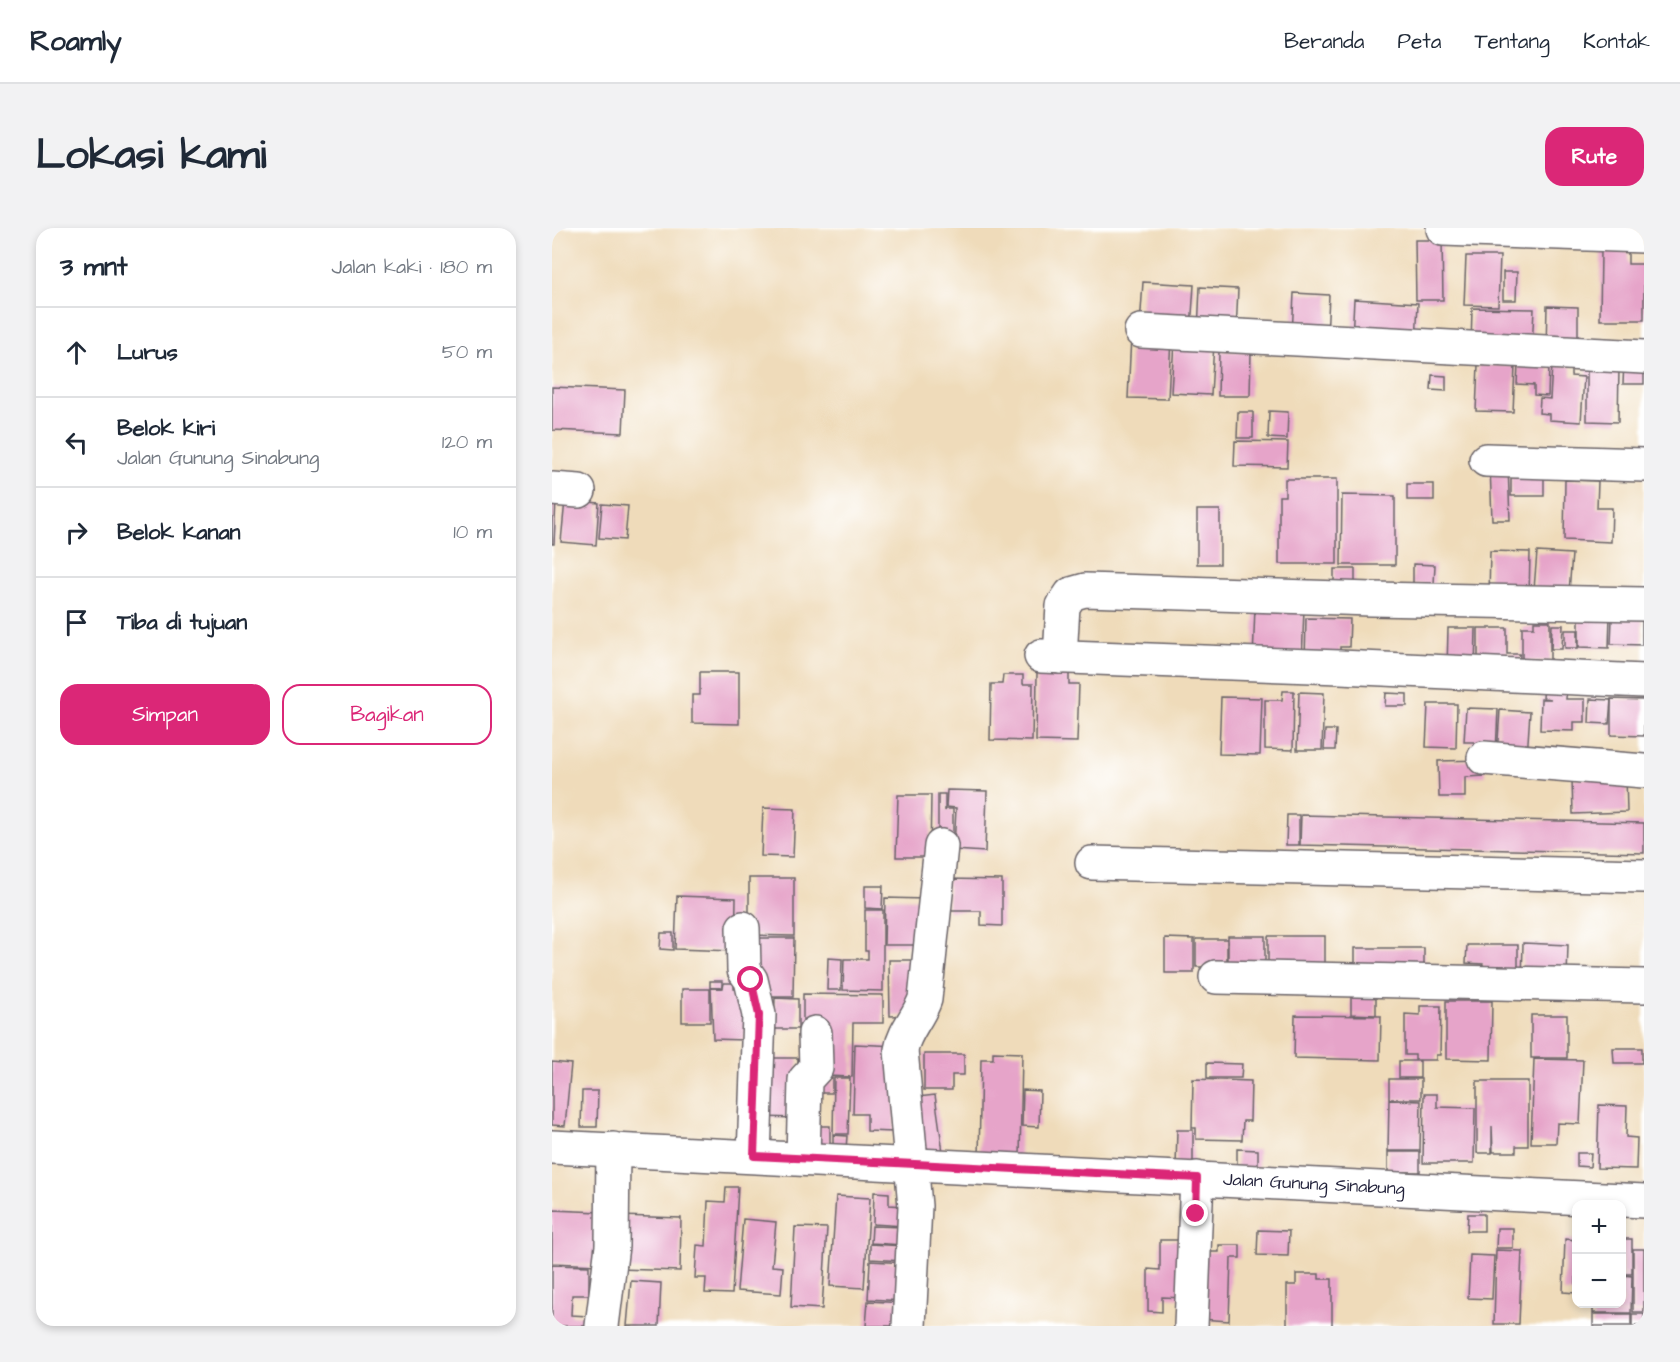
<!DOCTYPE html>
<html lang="id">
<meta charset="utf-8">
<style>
:root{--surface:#fff;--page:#f2f2f3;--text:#1f2937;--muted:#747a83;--line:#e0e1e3;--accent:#db2777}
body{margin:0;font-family:"Architects Daughter",sans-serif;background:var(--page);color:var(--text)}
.controls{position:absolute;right:18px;bottom:18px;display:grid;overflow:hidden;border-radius:12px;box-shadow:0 3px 9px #0003}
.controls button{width:54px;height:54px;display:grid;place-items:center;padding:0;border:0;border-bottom:2px solid var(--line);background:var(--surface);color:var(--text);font:30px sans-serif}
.stop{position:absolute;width:18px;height:18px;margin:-14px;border:4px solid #db2777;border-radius:50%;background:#fff}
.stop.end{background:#db2777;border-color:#fff;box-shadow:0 2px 6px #0008}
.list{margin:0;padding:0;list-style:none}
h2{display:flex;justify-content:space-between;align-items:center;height:78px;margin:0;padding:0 24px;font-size:26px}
h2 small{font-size:20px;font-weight:400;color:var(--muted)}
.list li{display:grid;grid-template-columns:39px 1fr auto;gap:18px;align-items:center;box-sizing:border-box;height:90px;padding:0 24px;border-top:2px solid var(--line)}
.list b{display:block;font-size:22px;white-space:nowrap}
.list p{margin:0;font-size:20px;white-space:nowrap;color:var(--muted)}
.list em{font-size:20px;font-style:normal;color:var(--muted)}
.actions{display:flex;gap:12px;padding:18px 24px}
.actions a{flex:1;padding:14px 0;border:2px solid var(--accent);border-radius:18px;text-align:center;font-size:21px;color:var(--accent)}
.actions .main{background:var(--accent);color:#fff}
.icon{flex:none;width:33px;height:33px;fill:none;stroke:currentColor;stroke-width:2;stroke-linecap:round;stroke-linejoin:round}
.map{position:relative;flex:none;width:1092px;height:1098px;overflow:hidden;border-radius:18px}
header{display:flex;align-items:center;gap:36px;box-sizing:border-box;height:84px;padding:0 30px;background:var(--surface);border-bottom:2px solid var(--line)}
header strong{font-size:28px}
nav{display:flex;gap:33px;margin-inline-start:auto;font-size:21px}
.intro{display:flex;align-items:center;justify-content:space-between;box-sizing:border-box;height:144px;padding:0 36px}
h1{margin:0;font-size:42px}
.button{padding:15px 27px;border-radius:18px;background:var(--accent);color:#fff;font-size:21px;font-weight:700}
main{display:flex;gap:36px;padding:0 36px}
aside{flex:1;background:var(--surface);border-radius:18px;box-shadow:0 3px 9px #0003}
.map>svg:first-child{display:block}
</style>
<header>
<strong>Roamly</strong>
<nav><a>Beranda</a><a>Peta</a><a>Tentang</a><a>Kontak</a></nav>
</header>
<div class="intro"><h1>Lokasi kami</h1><a class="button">Rute</a></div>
<main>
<aside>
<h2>3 mnt<small>Jalan kaki · 180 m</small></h2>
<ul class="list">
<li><svg class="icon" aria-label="ahead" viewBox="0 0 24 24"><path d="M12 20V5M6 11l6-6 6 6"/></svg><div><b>Lurus</b></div><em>50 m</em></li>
<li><svg class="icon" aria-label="left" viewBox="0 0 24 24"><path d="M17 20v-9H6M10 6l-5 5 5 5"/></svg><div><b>Belok kiri</b><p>Jalan Gunung Sinabung</p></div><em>120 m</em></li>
<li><svg class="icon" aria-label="right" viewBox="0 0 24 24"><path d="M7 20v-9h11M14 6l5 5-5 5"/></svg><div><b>Belok kanan</b></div><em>10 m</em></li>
<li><svg class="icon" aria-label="arrive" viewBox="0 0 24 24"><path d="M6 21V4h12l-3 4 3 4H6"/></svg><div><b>Tiba di tujuan</b></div></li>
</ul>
<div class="actions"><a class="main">Simpan</a><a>Bagikan</a></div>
</aside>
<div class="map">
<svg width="1092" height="1098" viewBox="0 0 1092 1098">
<rect width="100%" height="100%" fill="#fff"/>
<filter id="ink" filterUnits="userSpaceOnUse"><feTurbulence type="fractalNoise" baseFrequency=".0167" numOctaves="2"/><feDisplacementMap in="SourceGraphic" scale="12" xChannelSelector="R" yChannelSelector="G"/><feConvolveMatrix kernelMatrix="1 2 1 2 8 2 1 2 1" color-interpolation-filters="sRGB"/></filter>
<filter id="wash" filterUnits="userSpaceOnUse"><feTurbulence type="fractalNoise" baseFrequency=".008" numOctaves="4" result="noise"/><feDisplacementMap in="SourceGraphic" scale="24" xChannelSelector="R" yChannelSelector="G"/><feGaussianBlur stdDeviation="1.35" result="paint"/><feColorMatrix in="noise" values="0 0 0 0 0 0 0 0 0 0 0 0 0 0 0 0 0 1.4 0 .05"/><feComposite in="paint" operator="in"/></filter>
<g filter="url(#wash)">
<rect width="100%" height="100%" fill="#efdbba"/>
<g id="blocks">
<g fill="#e6a4c9">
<polygon points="863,12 890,12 891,72 864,72"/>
<polygon points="1049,23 1076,24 1076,36 1092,36 1092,92 1048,92"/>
<polygon points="914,28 948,28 946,78 912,77"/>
<polygon points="951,44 965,44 964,72 951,72"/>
<polygon points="591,54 642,57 639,101 588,98"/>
<polygon points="648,59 686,61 684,105 646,103"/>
<polygon points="742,65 777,67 775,110 740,108"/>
<polygon points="802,71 866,75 864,114 800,110"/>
<polygon points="995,78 1026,79 1026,122 994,121"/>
<polygon points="920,80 982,81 980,121 919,119"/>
<polygon points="579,108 619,110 616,171 576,170"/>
<polygon points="622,113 662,115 659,167 619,165"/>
<polygon points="667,123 699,124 698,168 666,168"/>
<polygon points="1072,133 1092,134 1092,156 1071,156"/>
<polygon points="926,137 963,138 961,184 924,183"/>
<polygon points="966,137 997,138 996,168 982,167 982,157 965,156"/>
<polygon points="1000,137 1019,138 1019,148 1032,149 1029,194 997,192 997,186 987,185 988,170 998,171"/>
<polygon points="1035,139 1067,140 1066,194 1035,193"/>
<polygon points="880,147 894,148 894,163 879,162"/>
<polygon points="0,159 73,162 71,205 0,202"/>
<polygon points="717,183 736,184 735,211 716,210"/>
<polygon points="686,184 701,184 701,210 685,210"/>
<polygon points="683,213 736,214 735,239 682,238"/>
<polygon points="938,238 956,238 958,292 940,292"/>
<rect x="959" y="240" width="33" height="28"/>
<polygon points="733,251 785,251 785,336 727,336 727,268 733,268"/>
<polygon points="1013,252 1046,253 1045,280 1060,280 1059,314 1012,312"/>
<rect x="855" y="256" width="27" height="16"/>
<polygon points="790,267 843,268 843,337 789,337"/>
<polygon points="0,270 4,271 2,316 0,316"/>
<polygon points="13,272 47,275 44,317 9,314"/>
<polygon points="50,276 76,278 73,312 47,310"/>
<rect x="645" y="282" width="23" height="54"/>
<polygon points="938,323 978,324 977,369 937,368"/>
<polygon points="985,324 1020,326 1017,364 982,361"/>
<polygon points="861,336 883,337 882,356 861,356"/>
<rect x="782" y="341" width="21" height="25"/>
<polygon points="703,379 752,380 750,434 701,432"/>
<polygon points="1027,386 1058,387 1057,420 1027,419"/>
<polygon points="754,390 798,391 797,419 788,419 788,435 753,434"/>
<polygon points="1060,391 1090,391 1090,417 1059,416"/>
<polygon points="982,393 998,393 998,433 970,433 970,399 982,399"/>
<polygon points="1000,397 1011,397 1010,421 999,421"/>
<polygon points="896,400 924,400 923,442 895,442"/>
<polygon points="926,400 955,400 955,426 968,426 967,444 926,444"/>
<rect x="1013" y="402" width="13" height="18"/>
<polygon points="148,444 187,444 187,496 140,495 140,467 148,467"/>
<polygon points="485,444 517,445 517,456 527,456 525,514 484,513"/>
<polygon points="451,447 471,447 471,456 481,456 480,513 438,512 439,456 450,456"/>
<polygon points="992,456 1015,457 1014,471 1033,471 1033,494 1022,494 1022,503 988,502 989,471 999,471 991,470"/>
<polygon points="731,463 742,463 741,522 713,521 713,472 730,472"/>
<polygon points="747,464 772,465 770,522 745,522"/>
<polygon points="834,465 855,466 855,478 833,478"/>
<polygon points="669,469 710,470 708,527 667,526"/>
<polygon points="1038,471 1059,472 1057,496 1037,495"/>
<polygon points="1059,471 1092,472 1092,508 1059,507"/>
<polygon points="876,476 905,476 904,520 874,519"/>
<polygon points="914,480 946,481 944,524 921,523 922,514 912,514"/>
<polygon points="948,482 978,484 975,529 945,527"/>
<polygon points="773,502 784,502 783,522 772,522"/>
<polygon points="932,532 933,548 913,549 913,569 887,569 886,533"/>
<polygon points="1074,548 1075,584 1021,586 1020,551"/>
<polygon points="395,562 435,563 433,624 402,622 404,580 394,579"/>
<polygon points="386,566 393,566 393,583 394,581 401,581 401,610 386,610"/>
<polygon points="346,567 379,567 378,629 344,629"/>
<polygon points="211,580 243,581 241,629 209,628"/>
<polygon points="735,587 747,587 747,617 734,617"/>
<polygon points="749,587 1092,595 1092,625 748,617"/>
<polygon points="197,650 242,650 242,708 197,707"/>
<polygon points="396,651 450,652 450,698 429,697 429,683 396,683"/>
<polygon points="313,658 331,658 330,681 313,680"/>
<polygon points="125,668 184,670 183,723 123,721"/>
<polygon points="333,670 374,671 374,717 332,717"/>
<polygon points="313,682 331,682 331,763 291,762 292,731 316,731 316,723 313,723"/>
<polygon points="109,705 121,705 121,722 108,721"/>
<rect x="676" y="708" width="37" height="37"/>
<rect x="716" y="708" width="57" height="38"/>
<polygon points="197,710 242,710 241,769 206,769"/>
<polygon points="613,710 642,711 642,745 613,745"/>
<rect x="644" y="711" width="31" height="28"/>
<polygon points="971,715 1016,717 1015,749 970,753"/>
<polygon points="915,717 966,717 966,752 931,752 931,736 914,735"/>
<polygon points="803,720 872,720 872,746 803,745"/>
<polygon points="276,730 290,731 289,762 275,762"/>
<polygon points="337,732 364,732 365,787 338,788"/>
<rect x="158" y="753" width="12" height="7"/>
<polygon points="172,755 182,755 182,761 201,761 192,812 161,811 159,760 171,760"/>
<rect x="130" y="761" width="28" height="33"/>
<polygon points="799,763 824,763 824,787 799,786"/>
<polygon points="251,766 331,767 331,795 301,795 300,849 275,848 276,794 251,794"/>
<polygon points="223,770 246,771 246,801 222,801"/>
<polygon points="894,773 940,773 939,832 894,831"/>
<polygon points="868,778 889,778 888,827 884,827 884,832 863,832 863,827 853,827 853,786 868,787"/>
<polygon points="743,787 829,788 828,832 742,830"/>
<rect x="979" y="787" width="36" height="43"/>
<polygon points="303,816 345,818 342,904 315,903 315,886 301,886"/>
<polygon points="1061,820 1090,820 1090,835 1062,835"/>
<polygon points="441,824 470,825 468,930 427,929 429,831 441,831"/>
<polygon points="372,826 412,826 412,847 400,847 400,862 372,862"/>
<polygon points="211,830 246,830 245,890 210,889"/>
<polygon points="982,831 1031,832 1028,896 1005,895 1004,915 979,915"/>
<rect x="847" y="833" width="21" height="17"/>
<polygon points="0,834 19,836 13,898 0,897"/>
<polygon points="655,835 690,836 689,850 655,850"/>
<rect x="259" y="850" width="21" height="15"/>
<polygon points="282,850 298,850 296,906 281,906"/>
<polygon points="641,851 699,853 698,893 691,893 690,912 644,911 644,900 640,900"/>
<rect x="837" y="851" width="32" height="20"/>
<polygon points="925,853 976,853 976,918 964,918 964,924 941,924 940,898 940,925 925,925"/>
<polygon points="471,862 488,863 487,899 470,898"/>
<polygon points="30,863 46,863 45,899 29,899"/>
<polygon points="872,866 885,866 885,879 923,880 922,935 871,935"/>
<polygon points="383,867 391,924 366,927 358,870"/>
<polygon points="837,872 869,873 868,923 836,923"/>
<polygon points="1047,877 1075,878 1074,909 1085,910 1084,941 1045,940"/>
<rect x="264" y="898" width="14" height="20"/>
<polygon points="625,902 641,902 641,940 624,939"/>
<polygon points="281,907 295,908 294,921 281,921"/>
<polygon points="685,921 706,922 706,940 685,940"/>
<rect x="836" y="924" width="32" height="20"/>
<polygon points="1025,925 1039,925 1038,939 1025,938"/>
<polygon points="174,959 186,959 180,1066 153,1065 154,1050 143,1050 145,1017 154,1018 156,973 173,974"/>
<polygon points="322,964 337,965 337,977 353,978 352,998 321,996"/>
<polygon points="284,968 318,970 312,1060 278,1058"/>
<polygon points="0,982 48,984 46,1037 0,1035"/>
<polygon points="916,986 932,986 932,1003 915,1003"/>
<polygon points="68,988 129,990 128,1043 67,1041"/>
<polygon points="191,991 224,994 220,1038 231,1039 229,1066 185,1063"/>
<polygon points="320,998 352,999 352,1017 319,1015"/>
<polygon points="243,999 275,1000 270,1081 239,1079"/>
<polygon points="945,1000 961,1000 961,1020 944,1020"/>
<polygon points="706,1002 737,1003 736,1028 705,1027"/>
<polygon points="1013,1011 1024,1012 1024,1065 1011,1064"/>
<rect x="1070" y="1011" width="10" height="35"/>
<polygon points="608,1012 633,1012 632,1070 610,1069 610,1084 596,1083 596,1041 608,1042"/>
<polygon points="318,1016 352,1018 351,1033 318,1031"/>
<polygon points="667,1017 688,1017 688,1030 679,1030 677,1093 648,1091 650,1024 667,1024"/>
<rect x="1081" y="1021" width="11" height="63"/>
<polygon points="944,1022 970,1023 967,1096 942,1096"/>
<polygon points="918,1027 942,1028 940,1071 916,1070"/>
<polygon points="318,1033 354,1035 352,1073 316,1071"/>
<polygon points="0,1037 37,1038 37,1067 20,1067 19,1087 36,1088 35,1098 0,1098"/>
<polygon points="744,1046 767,1046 767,1051 780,1051 780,1098 735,1098 735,1057 744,1057"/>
<polygon points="1070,1047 1080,1048 1079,1085 1041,1085 1041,1076 1070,1076"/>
<polygon points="79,1053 109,1055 107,1098 75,1098"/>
<polygon points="316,1073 352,1075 350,1098 314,1098"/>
<rect x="1041" y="1086" width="38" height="12"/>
<rect x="1080" y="1086" width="12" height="12"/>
</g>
</g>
</g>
<g filter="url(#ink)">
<use href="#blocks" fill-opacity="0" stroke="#6a6367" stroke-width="1.5"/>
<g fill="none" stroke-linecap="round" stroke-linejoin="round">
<defs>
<g id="minor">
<polyline points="891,1 1092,8"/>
<polyline points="589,103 1092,129"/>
<polyline points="934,232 1092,237"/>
<polyline points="0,261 27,263"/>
<polyline points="489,428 788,439 1092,453"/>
<polyline points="508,429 511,378 519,366 533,362 819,371 1092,376"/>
<polyline points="932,530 1092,543"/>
<polyline points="540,635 1092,648"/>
<polyline points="191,700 192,742 199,752 207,787 202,928"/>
<polyline points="664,749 1092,758"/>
<polyline points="0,919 1092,973"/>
<polyline points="251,930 253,852 264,840 263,805"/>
<polyline points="50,1098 60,1018 61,921"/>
<path d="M357,1098L363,978L349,822C352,803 367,789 373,771L389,618"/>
<polyline points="639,1098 645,950"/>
</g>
</defs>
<use href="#minor" stroke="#6a6367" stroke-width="36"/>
<use href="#minor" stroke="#fff" stroke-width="33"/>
</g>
</g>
<g fill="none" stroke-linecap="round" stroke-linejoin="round" filter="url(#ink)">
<polyline stroke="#db2777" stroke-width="8" points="199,752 207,787 202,928 645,950 644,986"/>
</g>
<g text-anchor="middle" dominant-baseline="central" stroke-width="4.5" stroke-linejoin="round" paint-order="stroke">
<g font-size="18" fill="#22223b" stroke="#fff">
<text transform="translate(762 956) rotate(3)">Jalan Gunung Sinabung</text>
</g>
</g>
</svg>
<div class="controls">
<button>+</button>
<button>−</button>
</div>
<div class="stop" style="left:199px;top:752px"></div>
<div class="stop end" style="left:644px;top:986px"></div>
</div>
</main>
